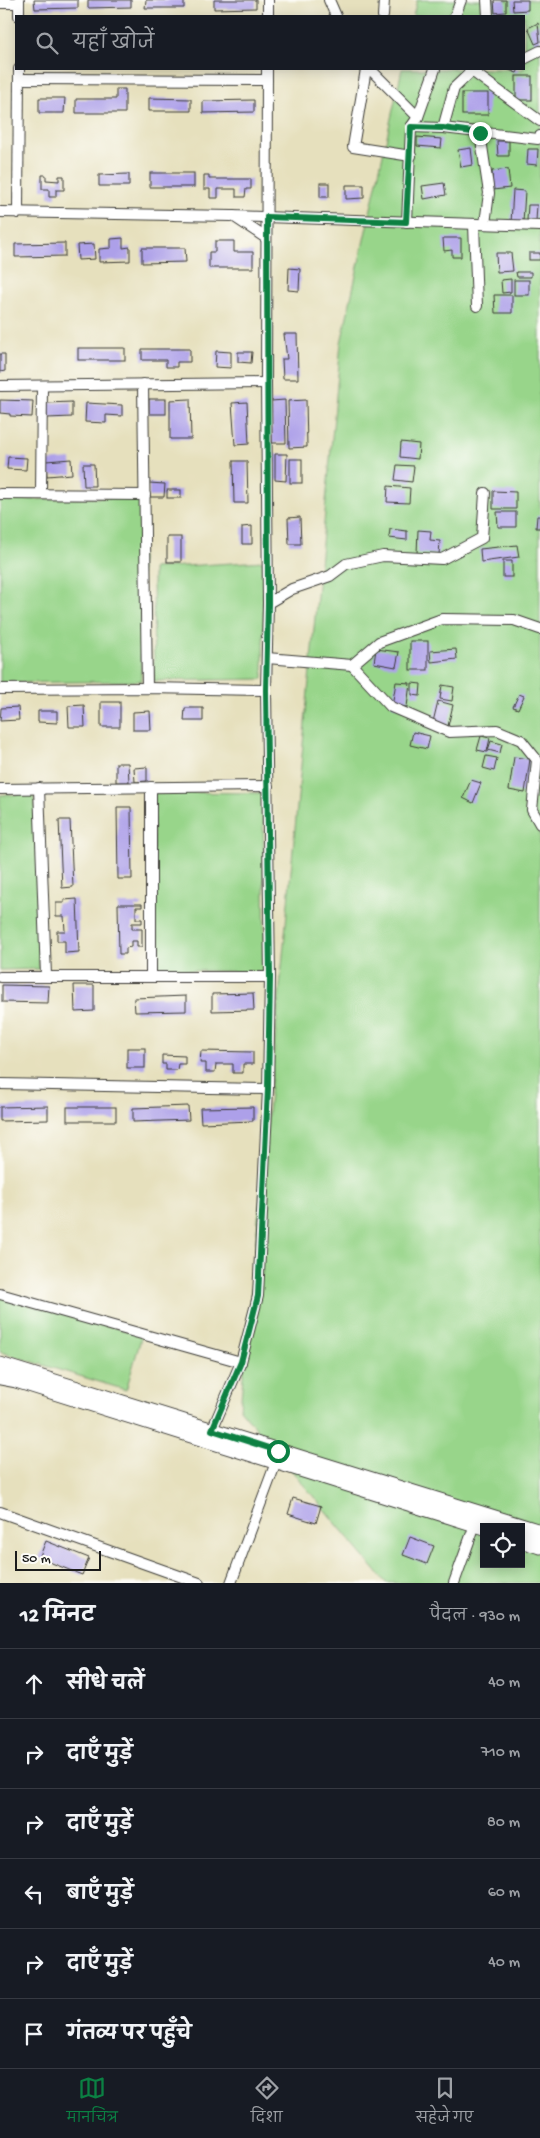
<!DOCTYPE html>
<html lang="hi">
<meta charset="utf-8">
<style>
:root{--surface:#171b24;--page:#20242c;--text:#f1f3f6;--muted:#9ea1a6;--line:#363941;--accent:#0b8043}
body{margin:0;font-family:"Gochi Hand","Playpen Sans Deva",sans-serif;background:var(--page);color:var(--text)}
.controls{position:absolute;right:15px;bottom:15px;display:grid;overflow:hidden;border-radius:0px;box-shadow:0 2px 12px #0003}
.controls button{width:45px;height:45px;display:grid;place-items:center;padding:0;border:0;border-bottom:1px solid var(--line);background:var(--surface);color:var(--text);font:25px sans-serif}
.scale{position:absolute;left:15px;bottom:12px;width:86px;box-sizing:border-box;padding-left:5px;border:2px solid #1c1c1c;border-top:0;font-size:14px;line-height:18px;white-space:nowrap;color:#1c1c1c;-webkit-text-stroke:4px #fdfcf7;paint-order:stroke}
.stop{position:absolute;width:15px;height:15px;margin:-11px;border:4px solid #0b8043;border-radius:50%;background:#fff}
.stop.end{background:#0b8043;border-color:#fff;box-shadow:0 1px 5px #0008}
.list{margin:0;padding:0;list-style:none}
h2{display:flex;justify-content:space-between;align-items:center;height:65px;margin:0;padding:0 20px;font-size:21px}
h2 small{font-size:16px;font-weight:400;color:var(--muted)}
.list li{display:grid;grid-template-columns:32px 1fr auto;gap:15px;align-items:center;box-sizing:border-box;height:70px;padding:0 20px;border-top:1px solid var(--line)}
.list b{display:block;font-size:19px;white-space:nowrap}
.list em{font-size:16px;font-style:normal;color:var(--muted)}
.icon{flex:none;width:28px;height:28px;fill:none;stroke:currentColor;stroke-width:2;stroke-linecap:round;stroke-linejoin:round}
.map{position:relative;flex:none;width:540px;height:1583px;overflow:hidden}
.search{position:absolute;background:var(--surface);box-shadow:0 2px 12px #0003;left:15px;right:15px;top:15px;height:55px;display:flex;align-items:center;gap:12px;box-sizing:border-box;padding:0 18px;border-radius:0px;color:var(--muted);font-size:19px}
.sheet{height:485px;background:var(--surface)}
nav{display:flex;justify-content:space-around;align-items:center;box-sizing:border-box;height:70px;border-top:1px solid var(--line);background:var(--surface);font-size:14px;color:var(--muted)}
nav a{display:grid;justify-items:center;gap:2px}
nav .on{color:var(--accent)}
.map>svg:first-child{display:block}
</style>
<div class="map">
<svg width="540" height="1583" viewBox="0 0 540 1583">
<rect width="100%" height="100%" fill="#fdfcf7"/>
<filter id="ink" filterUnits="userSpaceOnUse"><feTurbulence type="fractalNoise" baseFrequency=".02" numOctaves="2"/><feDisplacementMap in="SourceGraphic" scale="10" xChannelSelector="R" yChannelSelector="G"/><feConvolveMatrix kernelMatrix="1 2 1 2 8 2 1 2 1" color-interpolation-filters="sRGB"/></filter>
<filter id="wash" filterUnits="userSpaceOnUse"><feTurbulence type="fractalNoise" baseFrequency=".0096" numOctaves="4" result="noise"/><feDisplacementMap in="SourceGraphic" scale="20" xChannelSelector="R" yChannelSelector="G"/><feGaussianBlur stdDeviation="1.12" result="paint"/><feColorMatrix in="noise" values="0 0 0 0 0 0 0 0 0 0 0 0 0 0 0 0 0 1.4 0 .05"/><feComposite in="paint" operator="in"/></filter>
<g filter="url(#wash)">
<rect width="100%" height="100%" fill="#e6e0bd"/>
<g fill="#98d58a" stroke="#5a7853" fill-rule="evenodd">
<path d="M417,0H540V1583H386L240,1409L341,343L402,69H524V16H413ZM484,1527H521V1564H484Z"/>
<polygon points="141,497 141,681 0,683 0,500"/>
<polygon points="264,561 263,679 154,681 153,568"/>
<polygon points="153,792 263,793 265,972 154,970"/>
<polygon points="33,794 39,828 39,969 0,970 0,795"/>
<polygon points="0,1297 142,1335 126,1390 0,1352"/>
</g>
<g id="blocks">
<g fill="#ada0e9">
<polygon points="34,0 78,0 78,8 35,9"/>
<polygon points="88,0 131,0 131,7 88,8"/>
<polygon points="146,0 184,0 184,8 145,8"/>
<polygon points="214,0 256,0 256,8 214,9"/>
<polygon points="494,0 506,0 506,12 495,13"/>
<polygon points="512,0 528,0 528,10 513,11"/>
<polygon points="538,23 540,42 535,44 528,28"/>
<polygon points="510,69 519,69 517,73 509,70"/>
<rect x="516" y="76" width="16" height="24"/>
<polygon points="116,89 125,89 125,113 76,113 76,99 116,99"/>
<rect x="462" y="93" width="26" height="22"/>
<polygon points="39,98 65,98 64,113 39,113"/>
<polygon points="149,98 191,99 191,111 149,111"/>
<polygon points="254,100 254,112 203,113 203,101"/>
<polygon points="417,137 442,139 441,148 417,146"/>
<polygon points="497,141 509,141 509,156 498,156"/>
<polygon points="471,148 473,165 461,167 458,150"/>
<polygon points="528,149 538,149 537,165 527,164"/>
<polygon points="508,169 510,188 493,190 492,171"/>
<rect x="150" y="173" width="44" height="14"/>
<polygon points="129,174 129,186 99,186 99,175"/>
<polygon points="42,175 46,175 46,180 59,181 59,176 64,176 64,190 56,190 56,197 49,197 49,189 42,189"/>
<polygon points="204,175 209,175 209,179 251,179 251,189 246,189 245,197 236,197 236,189 218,189 218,198 210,198 210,189 204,189"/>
<rect x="320" y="183" width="9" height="14"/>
<polygon points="444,183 446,195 424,199 422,186"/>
<polygon points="346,185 364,185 364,198 346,199"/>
<polygon points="513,190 525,191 523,223 511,223"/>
<polygon points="528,205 537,205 536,221 527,220"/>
<polygon points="123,238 123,248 130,247 130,261 99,262 99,249 111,248 111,239"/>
<polygon points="443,238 461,238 461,257 452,257 452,250 444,251"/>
<polygon points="215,241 234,241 234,252 253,252 253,268 209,268 209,252 215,252"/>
<polygon points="65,243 65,256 15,257 15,244"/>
<polygon points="94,244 95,259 78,260 77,245"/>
<polygon points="142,248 185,248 186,262 142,263"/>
<polygon points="496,253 511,253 513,271 497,272"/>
<rect x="529" y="253" width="11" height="7"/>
<polygon points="289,268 300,269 299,291 288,290"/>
<polygon points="516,272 531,272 531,277 517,277"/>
<polygon points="511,279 511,292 502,293 501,280"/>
<rect x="514" y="280" width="15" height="15"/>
<polygon points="494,295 512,295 512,313 495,313"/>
<polygon points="284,334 297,334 298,379 283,379 282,359 287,359"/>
<rect x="78" y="348" width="47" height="12"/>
<polygon points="142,349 190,349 190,362 177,362 177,367 166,367 166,360 142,360"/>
<polygon points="216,351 231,352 231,368 215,367"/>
<polygon points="238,352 252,352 251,363 238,362"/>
<polygon points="0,354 5,354 5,371 0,372"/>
<rect x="149" y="399" width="17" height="15"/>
<polygon points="190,399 191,439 170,439 170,400"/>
<polygon points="0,400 33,401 32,417 10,416 10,414 0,413"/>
<polygon points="285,400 286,443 272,443 271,401"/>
<polygon points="306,400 307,447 289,448 288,401"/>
<polygon points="72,402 72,417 47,418 46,403"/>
<polygon points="247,402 249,444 235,445 232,403"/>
<polygon points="86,403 122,405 122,416 106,415 106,423 85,422"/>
<polygon points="401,442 419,444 418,459 400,457"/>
<polygon points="275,454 287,454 286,481 275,480"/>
<polygon points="8,457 27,458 26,470 7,469"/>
<polygon points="71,459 72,474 47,476 46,461"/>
<rect x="290" y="459" width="12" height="24"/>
<polygon points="233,461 247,461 248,503 234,503"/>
<polygon points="83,464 94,464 95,486 84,486"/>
<polygon points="397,465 414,466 412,482 395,480"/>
<polygon points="149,483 165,484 164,497 149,497"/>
<polygon points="388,486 410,488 409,503 387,502"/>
<rect x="167" y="490" width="14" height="8"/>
<polygon points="493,491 516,492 516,509 493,509"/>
<polygon points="497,512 516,512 516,527 498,527"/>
<polygon points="537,516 540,516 540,528 536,528"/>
<polygon points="300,517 301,544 289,544 288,518"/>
<polygon points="252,526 252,544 242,544 242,527"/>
<polygon points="390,529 407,531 407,540 389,538"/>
<polygon points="418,530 431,531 430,540 440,541 439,555 417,553"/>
<rect x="167" y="537" width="14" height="25"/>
<polygon points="517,545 519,557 481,562 480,549"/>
<rect x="503" y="561" width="9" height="16"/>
<rect x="410" y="641" width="18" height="29"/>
<polygon points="376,649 399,652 396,667 374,663"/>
<polygon points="456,649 457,659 431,662 430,651"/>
<polygon points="396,682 410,683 407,707 392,706"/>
<polygon points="412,683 421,684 420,696 412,695"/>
<polygon points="442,685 454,687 452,701 440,699"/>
<polygon points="519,694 524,696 518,709 513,707"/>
<polygon points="438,701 453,705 448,726 433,722"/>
<rect x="101" y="702" width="19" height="25"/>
<polygon points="84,705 85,727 69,727 68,706"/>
<polygon points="18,707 19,720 0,721 1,708"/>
<polygon points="185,708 203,708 203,721 184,721"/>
<polygon points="38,711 57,711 57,723 38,722"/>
<polygon points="150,711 151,730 133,730 133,712"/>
<polygon points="413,732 430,736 427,749 410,745"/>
<polygon points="481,736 490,738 487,752 477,750"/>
<polygon points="491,741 502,744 500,753 488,750"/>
<polygon points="486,756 497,758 494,771 483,768"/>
<polygon points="514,757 530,759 525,793 509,790"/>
<polygon points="116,763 128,763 129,782 116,782"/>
<polygon points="147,767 147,781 135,782 134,768"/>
<polygon points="471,780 481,783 473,803 463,798"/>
<polygon points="117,807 131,807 132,879 118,879"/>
<polygon points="59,820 70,820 73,887 62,888"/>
<polygon points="77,899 79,952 65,953 65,941 57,941 57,931 65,931 64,916 56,916 56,903 64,903 64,900"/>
<polygon points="118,904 142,904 142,907 136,907 136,919 142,919 142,923 132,923 132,929 142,929 142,947 137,947 137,941 131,941 131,947 126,948 126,954 119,954"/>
<polygon points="2,985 49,986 48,1003 2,1002"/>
<polygon points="74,985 94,985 94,1011 75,1012"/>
<polygon points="253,993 254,1010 212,1011 212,994"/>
<polygon points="186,996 186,1011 135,1012 134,998"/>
<rect x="127" y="1048" width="18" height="20"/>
<polygon points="201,1051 253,1052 253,1064 243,1064 243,1073 233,1073 233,1064 216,1064 215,1072 206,1072 206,1063 200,1063"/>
<polygon points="162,1055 185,1056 185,1064 178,1064 177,1070 166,1070 166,1064 162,1064"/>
<polygon points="48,1106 48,1120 0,1121 0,1107"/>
<polygon points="188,1106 189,1120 133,1122 133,1108"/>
<rect x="67" y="1107" width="49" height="14"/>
<polygon points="253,1107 253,1121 201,1123 200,1108"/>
<polygon points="293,1498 321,1506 316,1523 288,1514"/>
<polygon points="410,1537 434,1546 427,1564 403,1555"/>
<polygon points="46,1541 89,1558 82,1575 39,1558"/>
</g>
</g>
</g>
<g filter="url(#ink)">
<use href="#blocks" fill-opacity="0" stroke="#3a3934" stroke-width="1"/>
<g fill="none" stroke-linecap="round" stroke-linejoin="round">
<defs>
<g id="street">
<polyline points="19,0 19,16"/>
<polyline points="329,0 336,16"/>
<polyline points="487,0 488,16"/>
<polyline points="0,3 19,3"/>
<polyline points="268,16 268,0"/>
<polyline points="383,16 384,0"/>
<polyline points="455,16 461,0"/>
<polyline points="524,59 540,51"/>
<polyline points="366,69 353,147 411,156"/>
<polyline points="370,69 418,117"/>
<polyline points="469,69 540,121"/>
<polyline points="19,79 267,80"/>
<polyline points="411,127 443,128 538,139 540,136"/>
<polyline points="443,128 454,88 474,69"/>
<polyline points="480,133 489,193 485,224"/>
<polyline points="0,212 232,216 540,226"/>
<polyline points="18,213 19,69"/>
<polyline points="233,216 266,238"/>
<polyline points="407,222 411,127 418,117 435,69"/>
<polyline points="474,224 477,306"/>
<polyline points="143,384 147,688"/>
<polyline points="0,386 266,383"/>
<polyline points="0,494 145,495"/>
<polyline points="41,494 42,386"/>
<polyline points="268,603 292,589 330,576 346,564 383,556 442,559 482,538 485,493"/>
<polyline points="267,658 352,665 379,642 442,619 514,620 540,629"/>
<polyline points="352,665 391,707 449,732 497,730 521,740 537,760 532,810 540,824"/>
<polyline points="0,689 147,688 266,690"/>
<polyline points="39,788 46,976"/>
<polyline points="0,789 268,786"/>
<polyline points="151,975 151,787"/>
<polyline points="0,977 270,977"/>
<polyline points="0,1084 268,1089"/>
<polyline points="0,1294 241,1362"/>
<polyline points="212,1430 241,1362 258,1296 268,1089 270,977 266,690 268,603 266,383 267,69"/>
<polyline points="0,1512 199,1583"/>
<polyline points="231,1583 278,1457"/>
<polyline points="454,1583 477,1519"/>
</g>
<g id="secondary">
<polyline points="0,1365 540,1532"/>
<polyline points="0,1377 16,1380 485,1527"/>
<polyline points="521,1540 540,1546"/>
</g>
</defs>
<use href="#street" stroke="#3a3934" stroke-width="12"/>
<use href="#secondary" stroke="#3a3934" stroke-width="17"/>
<use href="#street" stroke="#fff" stroke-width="10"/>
<use href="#secondary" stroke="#fff" stroke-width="15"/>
</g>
</g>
<g fill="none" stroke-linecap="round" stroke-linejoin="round" filter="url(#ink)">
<polyline stroke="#0b8043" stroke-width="6" points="278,1451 212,1430 241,1362 258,1296 268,1089 270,977 266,690 268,603 267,217 406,222 411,127 443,128 480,133"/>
</g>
</svg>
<div class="controls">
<button><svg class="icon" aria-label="locate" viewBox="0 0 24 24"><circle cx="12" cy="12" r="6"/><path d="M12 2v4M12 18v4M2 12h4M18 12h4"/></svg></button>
</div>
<div class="scale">50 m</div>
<div class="stop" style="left:278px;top:1451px"></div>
<div class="stop end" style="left:480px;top:133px"></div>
<div class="search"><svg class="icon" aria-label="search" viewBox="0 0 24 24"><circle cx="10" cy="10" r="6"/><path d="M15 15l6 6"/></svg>यहाँ खोजें</div>
</div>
<section class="sheet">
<h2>12 मिनट<small>पैदल · 930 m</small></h2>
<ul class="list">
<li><svg class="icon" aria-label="ahead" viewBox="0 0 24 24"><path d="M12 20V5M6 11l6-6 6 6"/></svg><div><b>सीधे चलें</b></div><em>40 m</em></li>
<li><svg class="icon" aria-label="right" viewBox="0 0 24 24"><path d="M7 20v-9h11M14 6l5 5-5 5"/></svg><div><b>दाएँ मुड़ें</b></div><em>710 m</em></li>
<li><svg class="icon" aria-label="right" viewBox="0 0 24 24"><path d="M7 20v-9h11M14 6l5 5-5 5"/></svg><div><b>दाएँ मुड़ें</b></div><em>80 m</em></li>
<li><svg class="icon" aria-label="left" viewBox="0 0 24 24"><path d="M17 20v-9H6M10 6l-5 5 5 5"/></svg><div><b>बाएँ मुड़ें</b></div><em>60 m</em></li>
<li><svg class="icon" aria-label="right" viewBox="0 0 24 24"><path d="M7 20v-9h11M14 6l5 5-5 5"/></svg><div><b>दाएँ मुड़ें</b></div><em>40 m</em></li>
<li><svg class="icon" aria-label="arrive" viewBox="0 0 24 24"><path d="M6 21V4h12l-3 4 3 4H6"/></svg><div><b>गंतव्य पर पहुँचे</b></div></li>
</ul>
</section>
<nav>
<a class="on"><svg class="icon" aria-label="map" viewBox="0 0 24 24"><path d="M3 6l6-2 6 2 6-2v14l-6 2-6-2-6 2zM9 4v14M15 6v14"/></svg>मानचित्र</a>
<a><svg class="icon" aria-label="directions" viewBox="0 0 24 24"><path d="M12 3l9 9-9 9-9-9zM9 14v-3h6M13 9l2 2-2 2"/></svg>दिशा</a>
<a><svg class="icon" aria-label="saved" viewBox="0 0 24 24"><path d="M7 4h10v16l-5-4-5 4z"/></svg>सहेजे गए</a>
</nav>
